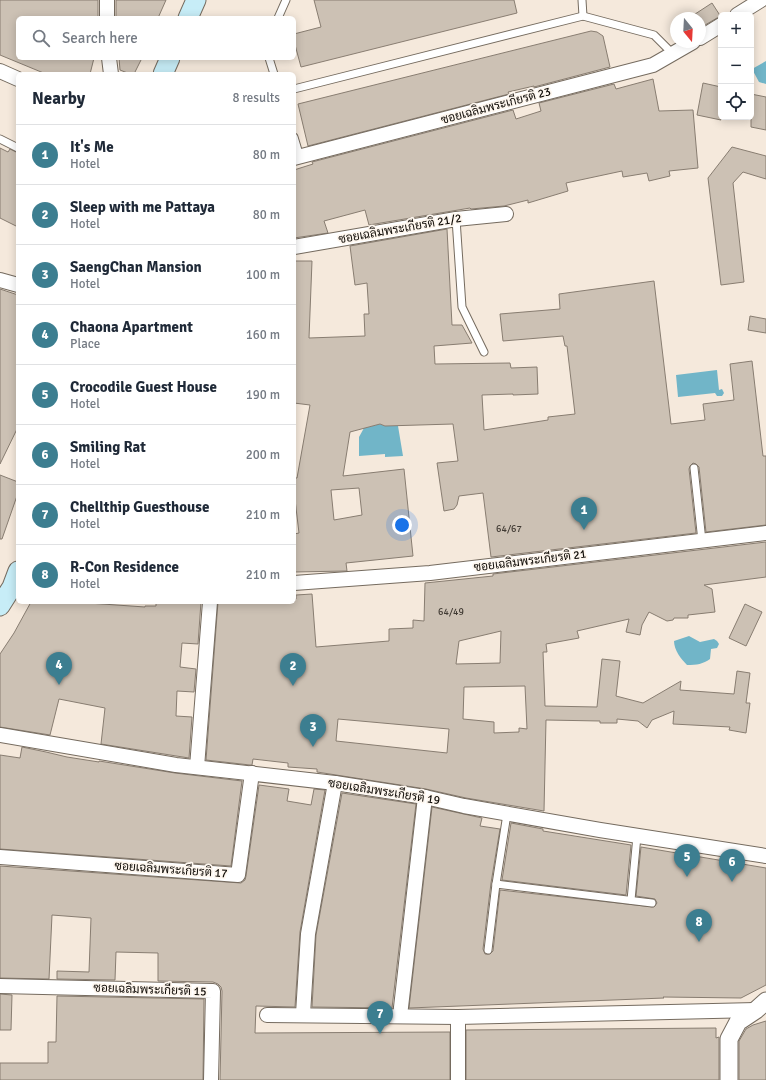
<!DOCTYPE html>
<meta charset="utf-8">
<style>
:root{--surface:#fff;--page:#f6f6f7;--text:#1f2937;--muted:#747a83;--line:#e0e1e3;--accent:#3c7e90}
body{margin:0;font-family:Signika,Sarabun,sans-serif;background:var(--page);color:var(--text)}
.controls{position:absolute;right:12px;top:12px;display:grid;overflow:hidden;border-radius:6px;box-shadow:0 2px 10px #0003}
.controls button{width:36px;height:36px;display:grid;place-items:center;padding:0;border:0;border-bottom:1px solid var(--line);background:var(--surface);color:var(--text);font:20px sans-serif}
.compass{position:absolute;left:670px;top:12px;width:36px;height:36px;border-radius:50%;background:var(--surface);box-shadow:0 2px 10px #0003;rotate:162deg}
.you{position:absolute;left:402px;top:525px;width:14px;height:14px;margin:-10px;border:3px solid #fff;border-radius:50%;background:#1a73e8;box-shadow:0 0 0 6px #1a73e833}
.badge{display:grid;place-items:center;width:26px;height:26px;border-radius:50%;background:var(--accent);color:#fff;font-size:13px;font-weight:700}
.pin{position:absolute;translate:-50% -33px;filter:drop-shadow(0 1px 2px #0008)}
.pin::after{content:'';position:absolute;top:21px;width:14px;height:12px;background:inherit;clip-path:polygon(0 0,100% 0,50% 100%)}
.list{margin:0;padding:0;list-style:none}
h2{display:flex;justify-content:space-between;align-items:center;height:52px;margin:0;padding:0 16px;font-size:17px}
h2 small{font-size:13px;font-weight:400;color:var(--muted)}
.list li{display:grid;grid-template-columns:26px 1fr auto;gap:12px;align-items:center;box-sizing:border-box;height:60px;padding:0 16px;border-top:1px solid var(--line)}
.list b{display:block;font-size:15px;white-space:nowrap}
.list p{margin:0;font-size:13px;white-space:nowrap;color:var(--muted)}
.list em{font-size:13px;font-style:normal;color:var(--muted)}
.icon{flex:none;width:22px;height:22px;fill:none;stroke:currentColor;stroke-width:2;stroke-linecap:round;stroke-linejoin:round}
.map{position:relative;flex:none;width:766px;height:1080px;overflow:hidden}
.search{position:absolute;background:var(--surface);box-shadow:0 2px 10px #0003;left:16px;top:16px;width:280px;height:44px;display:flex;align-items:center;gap:10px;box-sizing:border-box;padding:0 14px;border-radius:6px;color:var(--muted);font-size:15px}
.panel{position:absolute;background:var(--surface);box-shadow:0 2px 10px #0003;left:16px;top:72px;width:280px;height:532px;border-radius:6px}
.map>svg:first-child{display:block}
</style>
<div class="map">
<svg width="766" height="1080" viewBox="0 0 766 1080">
<rect width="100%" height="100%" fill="#f5e9dc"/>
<g fill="#71b5c8">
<polygon points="766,61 766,84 759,82 752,69"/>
<polygon points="717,370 719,390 722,389 724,393 722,396 717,396 715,393 678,397 676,375"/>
<polygon points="380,424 385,426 398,426 403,456 385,457 385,454 359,456 359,437 364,428"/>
<path d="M689,636L700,642L714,639L717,641L719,644L717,648L711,649L710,659C703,664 697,665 687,665C681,659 674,650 674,641Z"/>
</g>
<g fill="#ccc1b4" stroke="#887d71" fill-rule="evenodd">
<polygon points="0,0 98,0 98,18 18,18 18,58 94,58 90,74 46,74 0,55"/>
<polygon points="116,0 166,0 158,18 116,18"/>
<polygon points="314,0 514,0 517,13 301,67 294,41 294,34 321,27"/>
<polygon points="712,3 721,17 717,18 700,28 700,18 689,18"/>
<polygon points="591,31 597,32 603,36 610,67 534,87 534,86 508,92 509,94 308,146 298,104"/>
<polygon points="119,58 142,58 134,74 130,74 120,70"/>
<polygon points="653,79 659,111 693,110 698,168 669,171 670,176 649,181 647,173 623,177 622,171 566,183 568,191 528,203 528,200 504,206 471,209 470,208 369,225 365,210 324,221 328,233 294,238 294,170 313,164 312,162 513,110 516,119 541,111 539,103 614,84 616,89"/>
<polygon points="703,83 721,87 721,120 697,115"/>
<polygon points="751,94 766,97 766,130 751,127"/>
<polygon points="732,147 766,156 766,179 743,172 733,183 744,282 721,285 708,178"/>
<polygon points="0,148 8,152 10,149 18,153 18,227 0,218"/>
<path d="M447,229L452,325H462L472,343L434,346L435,364L510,363L511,368L537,367L538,394L513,395V394L482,395L484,430L548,420V417L575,414L567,346H565L563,336L503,341L500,314L560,309L559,294L654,281L671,424L705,420L703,404L734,400L730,364L752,361L763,456H766V525L706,532L699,467L696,464L693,463L690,466L689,469L696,533L491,557L483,493L459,496L457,505L454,509L444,511L437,463L458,461L453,424L385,426L380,424L350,432L343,476L404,469L413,556L346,563L347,571L294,572V534L299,533L294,491V478H297L310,405L294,403V261H312L309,338L365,336L364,314H369L367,283L355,285L350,246ZM359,488L362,515L334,520L331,490Z"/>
<polygon points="0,289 18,295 18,427 0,464"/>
<polygon points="750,316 766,319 766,333 748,330"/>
<polygon points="0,475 18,482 18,493 2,539 0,539"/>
<path d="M766,542V577L704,585L712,589L715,612L688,615V618H674L673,620L667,621L649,612L642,625L640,635L626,632L629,619L577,631L579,638L546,644L547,652H543L545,706L597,707L602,659L620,661L616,696L643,703L681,681L680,690L734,694L737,671L750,673L746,703H750L746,733L729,730L730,727L673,724L674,711L652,720L647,728L638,721L617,719V723H600V721L546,720L544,811L466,798L426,789L317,772V769L288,767V763L253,759L252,765H250L206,760L218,602H294V599H296V595L312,594L316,647L389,641V629L413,628V620L424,621L425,583L493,576V574ZM501,631L500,663L456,664L459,641ZM525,686L527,729L519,728V732L494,733V722L463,719L464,687ZM338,719L449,729L447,753L336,741Z"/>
<polygon points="31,602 74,602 145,607 145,606 156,606 156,602 201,602 198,644 182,643 180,667 196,669 194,692 177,691 176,716 192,717 189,758 101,744 105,708 59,699 50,735 0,727 0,654 14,633"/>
<polygon points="745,604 762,612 746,646 729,638"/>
<polygon points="22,747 46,752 67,757 99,762 99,761 175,773 242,781 231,866 0,849 0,755 20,758"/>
<polygon points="259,785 289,789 287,801 311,805 314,789 325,790 300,932 295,1007 256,1006 255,1033 450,1032 450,1080 220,1080 222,991 221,987 218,984 213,982 158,981 158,953 116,952 115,980 57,979 57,971 89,972 91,918 52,915 49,979 0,978 0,866 241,883 245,880 246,876"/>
<polygon points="342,793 416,804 392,1008 312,1007 316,935"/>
<polygon points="432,807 482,818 480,826 500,829 491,883 483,949 485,954 490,954 493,951 500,890 654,907 657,903 655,899 636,896 641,847 766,868 766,985 741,998 663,997 664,998 409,1008"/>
<polygon points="511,823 543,829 543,831 631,845 626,895 502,880"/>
<polygon points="0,994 12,995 11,1030 0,1030"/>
<polygon points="57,996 204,999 203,1080 0,1080 0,1063 48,1063 48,1042 56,1042"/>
<polygon points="766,1021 766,1080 739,1080 739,1041 746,1029 753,1025"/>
<polygon points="716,1028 716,1038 719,1037 719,1080 466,1080 466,1030"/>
</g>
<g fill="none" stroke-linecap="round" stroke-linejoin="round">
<defs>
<g id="service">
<polyline points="582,0 583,16"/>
<polyline points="278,18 286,0"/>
<polyline points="269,58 274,74"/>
<polyline points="294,89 583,16 654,35 673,54"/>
<polyline points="294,137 300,157"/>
<polyline points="0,139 18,148"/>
<polyline points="456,219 462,307 484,352"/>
<polyline points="694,468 702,541"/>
<polyline points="496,884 652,903"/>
<polyline points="631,900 637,836"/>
<polyline points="488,950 496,884 507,814"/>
</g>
<g id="minor">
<polyline points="737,15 761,0"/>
<polyline points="107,18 107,0"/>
<polyline points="700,38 721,25"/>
<polyline points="109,58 111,74"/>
<polyline points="0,71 18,79"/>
<polyline points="294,158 653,65 693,42"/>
<polyline points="294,247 456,219 506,214"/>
<polyline points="0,280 18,285"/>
<polyline points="294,583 430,573 766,533"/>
<polyline points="0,735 176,765 335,783 425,797 464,806 600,830 766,856"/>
<polyline points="197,767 210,602"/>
<polyline points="0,857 238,875 252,773"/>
<polyline points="0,986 213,991 211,1080"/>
<polyline points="303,1014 308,934 335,783"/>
<polyline points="267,1015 458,1017 756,1010"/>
<polyline points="400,1016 425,797"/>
<polyline points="458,1017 458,1080"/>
</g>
<polyline id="tertiary" points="729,1080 729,1039 738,1022 756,1010 766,1001"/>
<g id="secondary">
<polyline points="188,18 196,0"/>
<polyline points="163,74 170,58"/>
<polyline points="0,606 12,587 18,571"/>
</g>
</defs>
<use href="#service" stroke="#756b5f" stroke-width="9"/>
<use href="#minor" stroke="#756b5f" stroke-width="16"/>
<use href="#tertiary" stroke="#756b5f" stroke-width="19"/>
<use href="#secondary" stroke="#756b5f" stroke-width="21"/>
<use href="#service" stroke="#fff" stroke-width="7"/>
<use href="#minor" stroke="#fff" stroke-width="14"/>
<use href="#tertiary" stroke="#fff" stroke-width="17"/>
<use href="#secondary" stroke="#c7edf7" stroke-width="19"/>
</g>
<g text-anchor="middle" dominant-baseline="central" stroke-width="3.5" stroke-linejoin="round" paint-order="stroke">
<g font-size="10" fill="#403a33">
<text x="509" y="529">64/67</text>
<text x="451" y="612">64/49</text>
</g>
<g font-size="12" fill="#110d08" stroke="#fef7ef">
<text transform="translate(496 106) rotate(-15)">ซอยเฉลิมพระเกียรติ 23</text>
<text transform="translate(400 229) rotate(-10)">ซอยเฉลิมพระเกียรติ 21/2</text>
<text transform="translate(530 561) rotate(-7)">ซอยเฉลิมพระเกียรติ 21</text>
<text transform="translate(384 792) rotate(9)">ซอยเฉลิมพระเกียรติ 19</text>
<text transform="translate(171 870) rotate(4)">ซอยเฉลิมพระเกียรติ 17</text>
<text transform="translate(150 990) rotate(2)">ซอยเฉลิมพระเกียรติ 15</text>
</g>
</g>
</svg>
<div class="controls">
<button>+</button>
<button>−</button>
<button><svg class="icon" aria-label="locate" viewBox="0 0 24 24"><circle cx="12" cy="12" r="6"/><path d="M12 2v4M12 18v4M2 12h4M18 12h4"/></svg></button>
</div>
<svg class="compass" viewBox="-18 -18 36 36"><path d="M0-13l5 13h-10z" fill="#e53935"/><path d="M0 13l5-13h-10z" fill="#747a83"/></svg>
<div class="you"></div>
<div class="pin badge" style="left:584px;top:530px">1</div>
<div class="pin badge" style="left:293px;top:686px">2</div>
<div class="pin badge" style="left:313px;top:747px">3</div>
<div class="pin badge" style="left:59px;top:685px">4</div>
<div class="pin badge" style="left:687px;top:877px">5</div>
<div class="pin badge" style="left:732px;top:882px">6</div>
<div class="pin badge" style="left:380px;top:1034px">7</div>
<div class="pin badge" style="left:699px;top:942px">8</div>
<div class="search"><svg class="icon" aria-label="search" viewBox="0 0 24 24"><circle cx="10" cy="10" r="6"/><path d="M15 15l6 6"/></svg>Search here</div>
<section class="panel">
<h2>Nearby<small>8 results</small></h2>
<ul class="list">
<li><span class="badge">1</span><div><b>It's Me</b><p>Hotel</p></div><em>80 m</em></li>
<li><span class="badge">2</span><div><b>Sleep with me Pattaya</b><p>Hotel</p></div><em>80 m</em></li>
<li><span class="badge">3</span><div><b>SaengChan Mansion</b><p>Hotel</p></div><em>100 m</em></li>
<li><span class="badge">4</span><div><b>Chaona Apartment</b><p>Place</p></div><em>160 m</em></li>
<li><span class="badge">5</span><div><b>Crocodile Guest House</b><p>Hotel</p></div><em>190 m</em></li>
<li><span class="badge">6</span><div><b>Smiling Rat</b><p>Hotel</p></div><em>200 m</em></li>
<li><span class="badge">7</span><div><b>Chellthip Guesthouse</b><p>Hotel</p></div><em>210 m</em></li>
<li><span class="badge">8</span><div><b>R-Con Residence</b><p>Hotel</p></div><em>210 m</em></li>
</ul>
</section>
</div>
